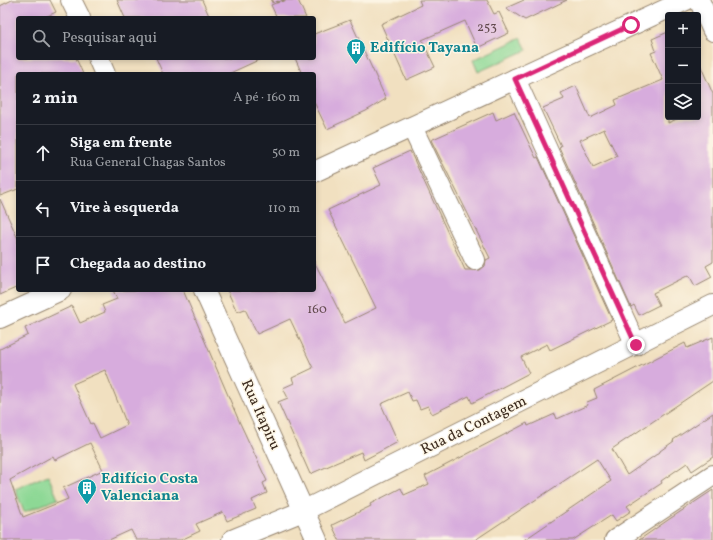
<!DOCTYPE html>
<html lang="pt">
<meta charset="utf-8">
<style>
:root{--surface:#171b24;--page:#242831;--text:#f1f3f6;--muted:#9ea1a6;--line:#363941}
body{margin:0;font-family:Vollkorn,serif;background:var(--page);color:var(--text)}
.controls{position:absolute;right:12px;top:12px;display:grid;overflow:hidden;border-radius:4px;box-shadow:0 2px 6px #0003}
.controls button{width:36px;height:36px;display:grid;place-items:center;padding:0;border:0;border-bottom:1px solid var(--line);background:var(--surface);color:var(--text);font:20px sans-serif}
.stop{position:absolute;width:12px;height:12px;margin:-9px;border:3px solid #db2777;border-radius:50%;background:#fff}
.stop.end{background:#db2777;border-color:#fff;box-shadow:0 1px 4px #0008}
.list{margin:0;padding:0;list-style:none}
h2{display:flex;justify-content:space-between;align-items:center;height:52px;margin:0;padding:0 16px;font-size:17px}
h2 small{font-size:13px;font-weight:400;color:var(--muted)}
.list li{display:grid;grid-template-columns:26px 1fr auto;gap:12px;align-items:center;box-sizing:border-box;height:56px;padding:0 16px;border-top:1px solid var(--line)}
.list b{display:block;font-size:15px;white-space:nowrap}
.list p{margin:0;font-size:13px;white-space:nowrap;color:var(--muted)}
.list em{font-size:13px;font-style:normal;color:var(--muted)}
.icon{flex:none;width:22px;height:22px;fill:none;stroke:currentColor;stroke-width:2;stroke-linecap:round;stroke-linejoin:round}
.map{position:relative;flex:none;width:713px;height:540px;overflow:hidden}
.search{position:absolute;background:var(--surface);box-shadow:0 2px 6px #0003;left:16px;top:16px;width:300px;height:44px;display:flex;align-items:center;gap:10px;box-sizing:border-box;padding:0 14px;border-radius:4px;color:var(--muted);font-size:15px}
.panel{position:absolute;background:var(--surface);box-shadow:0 2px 6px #0003;left:16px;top:72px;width:300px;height:220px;border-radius:4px}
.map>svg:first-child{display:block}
</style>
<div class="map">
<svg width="713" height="540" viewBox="0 0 713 540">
<rect width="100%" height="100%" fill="#fcf5e5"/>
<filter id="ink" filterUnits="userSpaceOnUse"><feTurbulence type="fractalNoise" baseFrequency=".025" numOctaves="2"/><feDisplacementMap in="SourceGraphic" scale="8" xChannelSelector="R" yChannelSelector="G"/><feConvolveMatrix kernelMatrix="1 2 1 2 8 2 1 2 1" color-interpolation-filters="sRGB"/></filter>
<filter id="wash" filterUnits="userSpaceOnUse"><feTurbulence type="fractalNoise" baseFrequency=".012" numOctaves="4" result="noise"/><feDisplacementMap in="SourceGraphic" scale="16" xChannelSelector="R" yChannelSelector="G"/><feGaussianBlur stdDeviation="0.9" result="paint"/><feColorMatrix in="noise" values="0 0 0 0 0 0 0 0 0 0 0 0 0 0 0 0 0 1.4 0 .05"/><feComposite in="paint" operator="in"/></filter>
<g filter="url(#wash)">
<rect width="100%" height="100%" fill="#f1e0c0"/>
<g fill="#8dd895" stroke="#64815a">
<polygon points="521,38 527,50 478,72 473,60"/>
<polygon points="48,475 58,499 24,512 15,489"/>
</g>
<g id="blocks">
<g fill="#d7acdd" fill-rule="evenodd">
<polygon points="12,0 50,0 56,12 43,18 18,18 18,58 76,58 83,74 18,74 18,189 0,196 0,6"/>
<polygon points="117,0 202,0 210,18 125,18"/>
<polygon points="283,0 298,0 306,18 277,18 271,5"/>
<polygon points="419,0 487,0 494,14 499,12 509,33 477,48 465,21 422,40 435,67 406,80 381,24 421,5"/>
<polygon points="524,0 567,0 525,20 506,8"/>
<polygon points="350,20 386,99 366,111 327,129 314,102 314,74 302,74 295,58 314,58 314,34"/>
<path d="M668,32V123L681,117H698V60L713,94V262L706,266L712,277L695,286L689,275L653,293L659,305L639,315L634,305L631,307L559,147L561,146L543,108L564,99L561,93L576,86L590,118L617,105L615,100L663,80L651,53L656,51L652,39ZM604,129L617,156L593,167L580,140Z"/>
<polygon points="156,58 263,58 228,74 163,74"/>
<polygon points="493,112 496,120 514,112 536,158 538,157 612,320 550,350 547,344 521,357 529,373 472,403 469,396 432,414 428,406 420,409 416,400 412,401 408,392 381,404 398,442 364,460 361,452 310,474 278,402 288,398 283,388 294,383 292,378 313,368 290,319 257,334 245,309 237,312 227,290 314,290 314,261 345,323 376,308 328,210 381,185 373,168 410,151 465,270 480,270 485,266 486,260 490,258 431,140"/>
<polygon points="0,199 18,239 18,287 0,295"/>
<path d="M113,290H183L239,421L267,481L263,483L267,493L252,500L256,509L227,521L223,512L196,524L200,531L181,540H136L131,530L109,540H0V349L28,335L25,328L72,306L80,323L105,312L102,305L117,299ZM105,370L127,425L100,438L93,423L91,424L73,384ZM90,443L103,470L63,488L68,499L23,517L10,480L53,456L55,460Z"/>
<polygon points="713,337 713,381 612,449 627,475 660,452 660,451 674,441 673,440 713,413 713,457 692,471 687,463 661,481 662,483 627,506 631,511 616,521 612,515 573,540 524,540 611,481 597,459 475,540 339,540 332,525 371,506 370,504 401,488 404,495 429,484 425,476 527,423 528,426 555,414 557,419 588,405 587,402 597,398 594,390 685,343 687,348"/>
<polygon points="713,490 713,540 639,540 668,520"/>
</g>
</g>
</g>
<g filter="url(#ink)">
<use href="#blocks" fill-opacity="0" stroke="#96856f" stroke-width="1"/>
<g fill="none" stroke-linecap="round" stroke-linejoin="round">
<defs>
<g id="minor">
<polyline points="71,0 80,18"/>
<polyline points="699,0 713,31"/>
<polyline points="98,58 105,74"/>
<polyline points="515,79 636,345"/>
<polyline points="412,127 475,260"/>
<polyline points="314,172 686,0"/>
<polyline points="204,290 317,540"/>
<polyline points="0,318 61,290"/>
<polyline points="232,540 303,511 713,305"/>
<polyline points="615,540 713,475"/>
</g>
</defs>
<use href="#minor" stroke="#96856f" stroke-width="22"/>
<polyline stroke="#96856f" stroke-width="2.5" stroke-dasharray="3 3" stroke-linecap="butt" points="272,0 273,3 286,0"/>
<use href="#minor" stroke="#fff" stroke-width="20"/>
</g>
</g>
<g fill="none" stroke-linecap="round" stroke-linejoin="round" filter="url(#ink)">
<polyline stroke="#db2777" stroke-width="5" points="631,25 515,79 636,345"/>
</g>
<defs>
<symbol id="building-pin" viewBox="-11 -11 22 30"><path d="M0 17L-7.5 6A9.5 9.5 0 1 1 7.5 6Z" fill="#0f9aa8" stroke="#fcf5e5"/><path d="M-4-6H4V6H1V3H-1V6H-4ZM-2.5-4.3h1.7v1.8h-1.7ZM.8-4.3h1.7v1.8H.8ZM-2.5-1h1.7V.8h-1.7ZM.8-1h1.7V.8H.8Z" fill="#fff"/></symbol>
</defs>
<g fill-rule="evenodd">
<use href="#building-pin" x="345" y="37" width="22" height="30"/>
<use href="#building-pin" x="76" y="477" width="22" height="30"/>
</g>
<g text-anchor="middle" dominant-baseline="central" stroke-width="3" stroke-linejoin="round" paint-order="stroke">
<g font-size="13" fill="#624a4e">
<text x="487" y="28">253</text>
<text x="317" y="310">160</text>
</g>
<g font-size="15" font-weight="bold" fill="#0d838f" stroke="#fcf5e5" text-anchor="start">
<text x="370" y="48">Edifício Tayana</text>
<text x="101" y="479">Edifício Costa<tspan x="101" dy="17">Valenciana</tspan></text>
</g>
<g font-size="15" fill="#3b2a1e" stroke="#fcf5e5">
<text transform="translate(260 415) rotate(66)">Rua Itapiru</text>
<text transform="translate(474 426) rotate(-26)">Rua da Contagem</text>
</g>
</g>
</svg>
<div class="controls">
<button>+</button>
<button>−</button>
<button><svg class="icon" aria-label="layers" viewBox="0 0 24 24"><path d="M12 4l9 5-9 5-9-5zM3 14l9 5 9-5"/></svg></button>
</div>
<div class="stop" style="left:631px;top:25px"></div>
<div class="stop end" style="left:636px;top:345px"></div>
<div class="search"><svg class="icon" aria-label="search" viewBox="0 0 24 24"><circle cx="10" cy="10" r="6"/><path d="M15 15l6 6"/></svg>Pesquisar aqui</div>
<section class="panel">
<h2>2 min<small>A pé · 160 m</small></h2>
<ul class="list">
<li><svg class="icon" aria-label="ahead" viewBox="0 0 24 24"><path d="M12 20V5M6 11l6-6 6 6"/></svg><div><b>Siga em frente</b><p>Rua General Chagas Santos</p></div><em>50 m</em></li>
<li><svg class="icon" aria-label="left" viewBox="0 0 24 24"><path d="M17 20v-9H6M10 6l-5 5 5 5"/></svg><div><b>Vire à esquerda</b></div><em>110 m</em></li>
<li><svg class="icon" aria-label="arrive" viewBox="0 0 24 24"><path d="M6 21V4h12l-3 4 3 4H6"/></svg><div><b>Chegada ao destino</b></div></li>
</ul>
</section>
</div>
